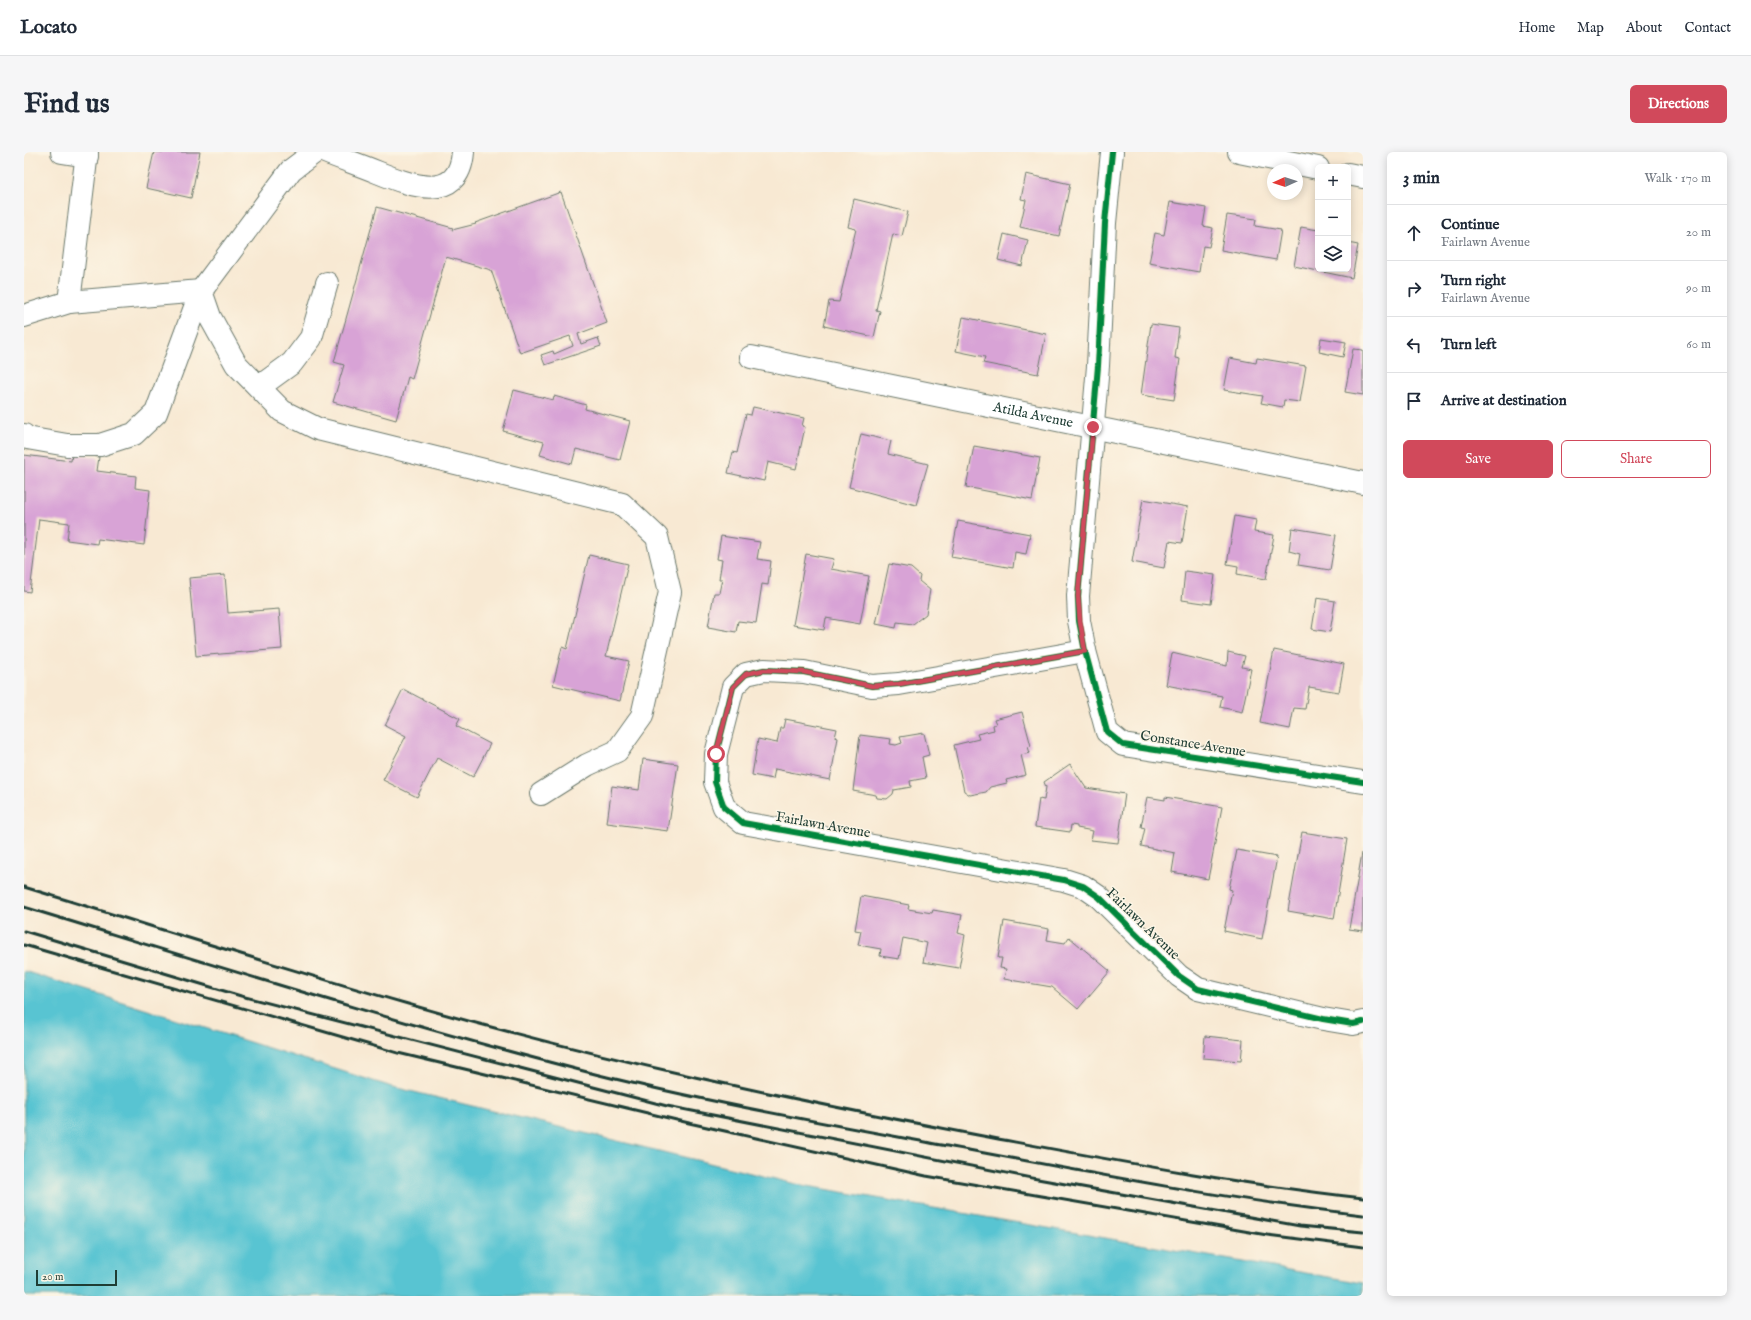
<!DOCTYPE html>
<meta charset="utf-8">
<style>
:root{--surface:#fff;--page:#f6f6f7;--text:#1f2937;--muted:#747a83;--line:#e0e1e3;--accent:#d1495b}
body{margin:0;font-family:"IM FELL English",serif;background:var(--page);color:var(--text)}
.controls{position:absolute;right:12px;top:12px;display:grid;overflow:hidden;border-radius:6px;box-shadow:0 2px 10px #0003}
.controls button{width:36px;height:36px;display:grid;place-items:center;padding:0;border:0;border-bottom:1px solid var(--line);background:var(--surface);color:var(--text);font:20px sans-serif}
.compass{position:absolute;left:1243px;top:12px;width:36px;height:36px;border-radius:50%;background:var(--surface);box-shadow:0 2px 10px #0003;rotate:267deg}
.scale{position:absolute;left:12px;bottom:10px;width:81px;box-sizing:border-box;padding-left:4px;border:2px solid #1f3d34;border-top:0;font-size:11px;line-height:14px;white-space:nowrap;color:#1f3d34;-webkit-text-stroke:3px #fcf5e5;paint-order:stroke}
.stop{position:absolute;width:12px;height:12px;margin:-9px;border:3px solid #d1495b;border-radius:50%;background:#fff}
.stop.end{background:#d1495b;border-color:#fff;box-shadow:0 1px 4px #0008}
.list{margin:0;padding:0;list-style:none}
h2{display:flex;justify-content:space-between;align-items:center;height:52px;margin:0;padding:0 16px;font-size:17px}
h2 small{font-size:13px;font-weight:400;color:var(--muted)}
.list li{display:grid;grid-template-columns:26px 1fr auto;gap:12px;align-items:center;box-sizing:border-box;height:56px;padding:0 16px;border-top:1px solid var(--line)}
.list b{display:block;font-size:15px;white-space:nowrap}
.list p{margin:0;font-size:13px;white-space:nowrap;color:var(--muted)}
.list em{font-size:13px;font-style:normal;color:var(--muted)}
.actions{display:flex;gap:8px;padding:12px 16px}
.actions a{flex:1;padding:9px 0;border:1px solid var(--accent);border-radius:6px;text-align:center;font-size:14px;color:var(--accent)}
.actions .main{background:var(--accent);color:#fff}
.icon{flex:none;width:22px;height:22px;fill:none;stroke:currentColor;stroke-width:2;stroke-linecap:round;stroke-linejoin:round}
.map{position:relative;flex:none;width:1339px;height:1144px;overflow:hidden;border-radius:6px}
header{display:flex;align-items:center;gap:24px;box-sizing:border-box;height:56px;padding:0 20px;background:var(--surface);border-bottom:1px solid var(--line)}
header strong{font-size:19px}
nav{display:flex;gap:22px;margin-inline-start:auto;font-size:14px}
.intro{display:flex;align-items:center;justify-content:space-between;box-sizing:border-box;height:96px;padding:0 24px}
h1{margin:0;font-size:28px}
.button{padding:10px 18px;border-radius:6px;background:var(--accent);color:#fff;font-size:14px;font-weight:700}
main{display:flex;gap:24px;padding:0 24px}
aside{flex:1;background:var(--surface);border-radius:6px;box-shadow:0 2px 10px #0003}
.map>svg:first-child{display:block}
</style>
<header>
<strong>Locato</strong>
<nav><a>Home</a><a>Map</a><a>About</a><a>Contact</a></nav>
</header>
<div class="intro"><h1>Find us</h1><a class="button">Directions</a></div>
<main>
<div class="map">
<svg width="1339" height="1144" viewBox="0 0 1339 1144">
<rect width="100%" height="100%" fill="#fcf5e5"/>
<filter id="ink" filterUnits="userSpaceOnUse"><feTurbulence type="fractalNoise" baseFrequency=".025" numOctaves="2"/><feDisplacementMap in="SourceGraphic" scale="8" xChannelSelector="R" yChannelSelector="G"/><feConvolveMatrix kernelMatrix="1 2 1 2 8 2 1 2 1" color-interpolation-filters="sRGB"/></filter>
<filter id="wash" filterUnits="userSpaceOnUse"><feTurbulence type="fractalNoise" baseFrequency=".012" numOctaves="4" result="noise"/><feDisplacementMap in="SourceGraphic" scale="16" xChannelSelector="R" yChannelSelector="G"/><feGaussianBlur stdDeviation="0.9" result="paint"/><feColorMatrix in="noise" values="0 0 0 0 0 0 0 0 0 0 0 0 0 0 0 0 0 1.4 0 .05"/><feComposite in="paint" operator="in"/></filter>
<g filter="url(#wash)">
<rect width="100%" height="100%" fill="#f8e9d3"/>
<polygon fill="#58c4d2" stroke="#3c8083" points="0,819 365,934 772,1032 1339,1131 1339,1144 0,1144"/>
<g id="blocks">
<g fill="#d8a3d6">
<polygon points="130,0 176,0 167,46 122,36"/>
<polygon points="1002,22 1046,32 1035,84 996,75 1002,48 997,47"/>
<polygon points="537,40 583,171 554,182 557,192 574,186 577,194 521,213 517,203 529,199 530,202 549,194 546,184 496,201 467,118 422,105 388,227 384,225 372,268 309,250 320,213 310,210 353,55 429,76 428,78 452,72 451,71"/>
<polygon points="830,47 884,60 878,84 869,82 852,158 856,159 850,185 800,174 805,149 815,150 832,77 824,75"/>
<polygon points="1146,50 1182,56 1179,74 1189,76 1185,95 1179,94 1175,120 1125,111 1131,81 1140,83"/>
<polygon points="1203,63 1232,67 1231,74 1257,78 1252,108 1197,98"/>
<polygon points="1277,75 1294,78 1294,117 1324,117 1324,91 1334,93 1328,126 1270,114"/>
<polygon points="980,82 1004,88 998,114 974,108"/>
<polygon points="939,165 1022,182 1014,222 959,211 961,205 932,199"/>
<polygon points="1127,172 1155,176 1151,206 1156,207 1150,248 1117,243"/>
<polygon points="1297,186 1322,190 1319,205 1295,200"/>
<polygon points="1329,197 1339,198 1339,243 1321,240"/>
<polygon points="1206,206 1232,211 1233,206 1282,214 1276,250 1260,248 1259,255 1237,251 1239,244 1200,238"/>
<polygon points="490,238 529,248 530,244 562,253 561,257 606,269 596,308 552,297 548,312 516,303 520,290 479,279"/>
<polygon points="729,255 780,266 778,274 781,275 772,317 744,310 740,329 704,321 709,300 713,301 722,262 727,263"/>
<polygon points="837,282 867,289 864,302 904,312 892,353 825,335"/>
<polygon points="950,294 1016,306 1008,348 942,335"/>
<polygon points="48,302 75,305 73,319 112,324 111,336 126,338 120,393 74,387 73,392 43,388 45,371 15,367 6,440 0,439 0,303 47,309"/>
<polygon points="1119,347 1164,355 1158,391 1145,389 1140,416 1108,410"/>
<polygon points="1211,364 1232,368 1230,380 1250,383 1242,427 1213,422 1214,414 1203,412"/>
<polygon points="934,369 1006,382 1002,402 991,400 989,416 927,405"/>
<polygon points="1268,376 1312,383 1306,418 1274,413 1276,402 1265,399"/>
<polygon points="697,384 736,390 733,407 747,409 744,433 738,432 732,471 714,469 712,480 684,475 690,441 695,441 698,427 695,427 698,408 693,407"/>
<polygon points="782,402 810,407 807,417 845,424 836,472 802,466 800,478 769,473"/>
<polygon points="565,403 604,412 582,504 605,509 596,549 529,533 538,495 543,497"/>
<polygon points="865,412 887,416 896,424 895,429 906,438 902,462 889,472 873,470 872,476 852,472"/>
<polygon points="1161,419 1191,423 1187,452 1158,448"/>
<polygon points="201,423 204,461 255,457 258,497 172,504 165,426"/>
<polygon points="1293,446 1311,449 1306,480 1288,477"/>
<polygon points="1250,498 1320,512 1315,540 1285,535 1281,557 1270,556 1266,577 1236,571"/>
<polygon points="1204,500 1221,504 1218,515 1227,517 1218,560 1196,555 1198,544 1142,533 1148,501 1203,514"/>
<polygon points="379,537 436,567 432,574 466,592 449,625 413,606 393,645 359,628 382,584 361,573"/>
<polygon points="998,560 1007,594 1004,595 1006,601 997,603 1002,623 982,628 983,631 966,635 962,640 946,643 940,639 930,593 955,587 953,582 970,578 969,573 972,572 970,567"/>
<polygon points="761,567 813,577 811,585 814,586 806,628 751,617 749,627 728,623 734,587 753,591 756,576 759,576"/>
<polygon points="900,581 905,603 898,605 902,626 886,629 887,635 870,638 869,642 863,647 853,646 852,643 829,639 836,583 867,587 866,592 872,593 878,591 876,585"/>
<polygon points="619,607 654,612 644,679 583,671 588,634 615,638"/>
<polygon points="1046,612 1062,636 1101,642 1094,691 1067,688 1069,679 1053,676 1053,674 1047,673 1046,680 1011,675 1015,647 1020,648 1022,635 1020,630"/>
<polygon points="1123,645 1141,648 1141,645 1198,655 1184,727 1148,720 1151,701 1117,694 1121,676 1117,675"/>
<polygon points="1278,680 1323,687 1310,767 1264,759"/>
<polygon points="1213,698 1253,705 1238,787 1200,779 1208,738 1205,737"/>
<polygon points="1338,701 1339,702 1339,779 1325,777"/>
<polygon points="837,744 885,753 884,757 908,761 909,758 938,763 934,781 941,783 935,816 899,810 903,791 879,786 875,807 856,804 857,797 834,793 837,779 831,778"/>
<polygon points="980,769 1025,777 1023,788 1041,791 1045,785 1086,819 1054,857 1028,835 980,827 982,817 976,816 978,806 974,806"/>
<polygon points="1181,884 1219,888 1217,909 1179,906"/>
</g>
</g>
</g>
<g filter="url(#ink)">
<use href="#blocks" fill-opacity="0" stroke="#6b796c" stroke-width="1"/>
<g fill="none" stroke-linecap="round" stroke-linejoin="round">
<defs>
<g id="minor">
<polyline points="38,0 63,4"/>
<polyline points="291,0 267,18 177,139 186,165 212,212 258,259 294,277 598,352 633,385 646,440 618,564 593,599 563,613 517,642"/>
<path d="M301,0C318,7 336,13 353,20C385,33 435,53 439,0"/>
<polyline points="1088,0 1081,71 1074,214 1054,444 1055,469 1061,499 1083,580 1099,593 1339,630"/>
<polyline points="45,150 63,0"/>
<polyline points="0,164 45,150 177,139 132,261 110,282 76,293 43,293 3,286 0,283"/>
<path id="s1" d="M727,205L1339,331"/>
<polyline points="235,235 268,211 287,186 303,131"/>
<polyline points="1061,499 875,532 848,534 780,520 740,518 722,522 709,535 692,602 691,630 700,655 719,671 1040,728 1059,734 1075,745 1155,824 1174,837 1299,867 1329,872 1339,870"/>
</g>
<g id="major">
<polyline points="1215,0 1294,16"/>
<polyline points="1324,22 1339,25"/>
</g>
</defs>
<use href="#minor" stroke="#6b796c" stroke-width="24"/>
<use href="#major" stroke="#6b796c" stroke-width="24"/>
<use href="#minor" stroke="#fff" stroke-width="22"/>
<use href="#major" stroke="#fff" stroke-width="22"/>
<g stroke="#1f3d34" stroke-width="3">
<path d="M0,735C128,774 255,815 384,852C574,907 769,948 964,985C1088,1008 1213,1032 1339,1046"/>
<path d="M0,755C190,813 379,873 571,922C687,951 806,972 923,994C1061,1020 1199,1047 1339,1063"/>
<polyline points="0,779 217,844 643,954 1008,1026 1276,1074 1339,1080"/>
<polyline points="0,793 374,901 665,971 902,1024 1243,1083 1339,1095"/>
</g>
<defs>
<g id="cycleway">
<polyline points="1088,0 1081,71 1074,214 1054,444 1055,469 1061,499 1083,580 1099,593 1339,630"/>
<polyline points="1061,499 875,532 848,534 780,520 740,518 722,522 709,535 692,602 691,630 700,655 719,671 1040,728 1059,734 1075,745 1155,824 1174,837 1299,867 1329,872 1339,870"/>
</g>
</defs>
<use href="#cycleway" stroke="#fcf5e5" stroke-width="8"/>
<use href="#cycleway" stroke="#00873e" stroke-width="6"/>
</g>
</g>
<g fill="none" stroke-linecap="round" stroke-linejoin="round" filter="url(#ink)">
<polyline stroke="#d1495b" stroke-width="5" points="692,602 709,535 722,522 740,518 780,520 848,534 875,532 1061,499 1056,469 1054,444 1069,275"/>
</g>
<g text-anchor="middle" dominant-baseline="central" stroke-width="3" stroke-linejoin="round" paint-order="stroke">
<g font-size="14" fill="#1f3d34" stroke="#fcf5e5">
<text stroke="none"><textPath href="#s1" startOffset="288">Atilda Avenue</textPath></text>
<text transform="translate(1169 592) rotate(9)">Constance Avenue</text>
<text transform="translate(799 673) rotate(10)">Fairlawn Avenue</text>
<text transform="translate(1119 772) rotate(44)">Fairlawn Avenue</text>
</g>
</g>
</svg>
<div class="controls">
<button>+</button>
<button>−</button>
<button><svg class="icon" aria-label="layers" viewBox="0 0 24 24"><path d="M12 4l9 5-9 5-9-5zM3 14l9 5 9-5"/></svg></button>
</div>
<svg class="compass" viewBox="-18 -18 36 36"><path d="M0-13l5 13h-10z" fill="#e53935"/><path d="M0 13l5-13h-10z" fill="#747a83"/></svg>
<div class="scale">20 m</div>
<div class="stop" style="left:692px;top:602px"></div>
<div class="stop end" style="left:1069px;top:275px"></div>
</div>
<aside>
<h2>3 min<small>Walk · 170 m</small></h2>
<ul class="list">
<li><svg class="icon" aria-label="ahead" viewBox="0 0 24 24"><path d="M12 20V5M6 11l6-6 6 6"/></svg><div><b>Continue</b><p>Fairlawn Avenue</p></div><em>20 m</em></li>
<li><svg class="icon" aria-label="right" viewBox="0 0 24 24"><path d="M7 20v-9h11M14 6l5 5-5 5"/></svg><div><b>Turn right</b><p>Fairlawn Avenue</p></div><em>90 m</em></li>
<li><svg class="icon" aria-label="left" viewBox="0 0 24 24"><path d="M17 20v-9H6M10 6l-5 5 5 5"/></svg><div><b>Turn left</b></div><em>60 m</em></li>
<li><svg class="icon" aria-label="arrive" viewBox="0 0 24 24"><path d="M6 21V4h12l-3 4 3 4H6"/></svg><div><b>Arrive at destination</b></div></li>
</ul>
<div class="actions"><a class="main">Save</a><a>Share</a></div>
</aside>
</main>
